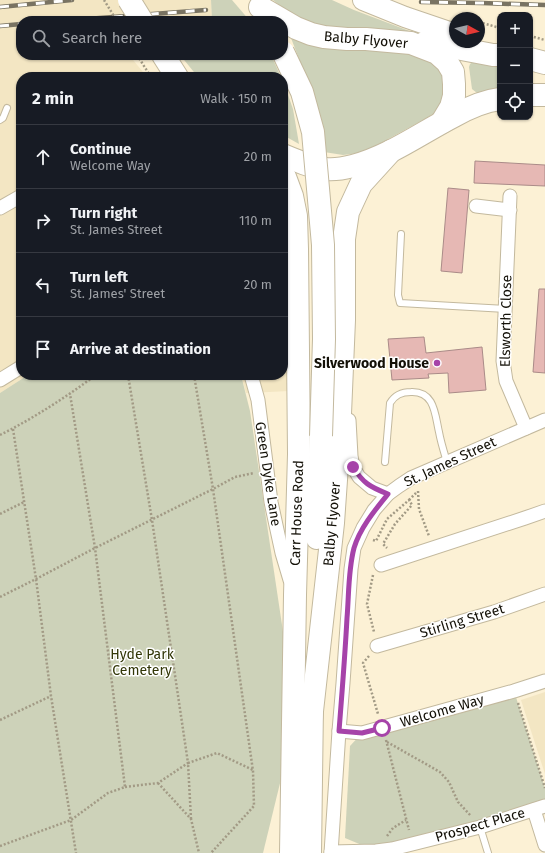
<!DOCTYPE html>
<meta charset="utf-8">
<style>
:root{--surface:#171b24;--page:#242831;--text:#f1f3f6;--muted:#9ea1a6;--line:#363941}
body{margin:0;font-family:"Fira Sans",sans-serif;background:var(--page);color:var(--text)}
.controls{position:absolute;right:12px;top:12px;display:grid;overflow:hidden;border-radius:8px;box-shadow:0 1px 3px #0004}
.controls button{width:36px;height:36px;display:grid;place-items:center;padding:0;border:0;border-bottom:1px solid var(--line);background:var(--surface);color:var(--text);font:20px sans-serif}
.compass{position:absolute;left:449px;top:12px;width:36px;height:36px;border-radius:50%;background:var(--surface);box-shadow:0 1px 3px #0004;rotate:98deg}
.stop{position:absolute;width:12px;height:12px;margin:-9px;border:3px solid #a643a9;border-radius:50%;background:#fff}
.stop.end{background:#a643a9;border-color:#fff;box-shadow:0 1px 4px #0008}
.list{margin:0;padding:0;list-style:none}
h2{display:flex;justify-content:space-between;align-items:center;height:52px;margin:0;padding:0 16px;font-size:17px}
h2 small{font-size:13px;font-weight:400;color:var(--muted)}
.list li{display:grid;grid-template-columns:26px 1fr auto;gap:12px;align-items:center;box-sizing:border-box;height:64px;padding:0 16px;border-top:1px solid var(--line)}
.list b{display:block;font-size:15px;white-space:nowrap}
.list p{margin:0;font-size:13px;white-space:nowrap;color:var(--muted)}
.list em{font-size:13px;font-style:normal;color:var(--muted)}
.icon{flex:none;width:22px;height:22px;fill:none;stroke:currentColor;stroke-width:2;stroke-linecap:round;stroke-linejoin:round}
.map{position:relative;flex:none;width:545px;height:853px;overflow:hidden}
.search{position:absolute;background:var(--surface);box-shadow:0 1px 3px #0004;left:16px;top:16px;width:272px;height:44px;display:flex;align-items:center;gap:10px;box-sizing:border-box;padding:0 14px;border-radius:16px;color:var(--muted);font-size:15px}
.panel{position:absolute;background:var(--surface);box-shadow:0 1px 3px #0004;left:16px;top:72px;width:272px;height:308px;border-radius:16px}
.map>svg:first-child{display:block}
</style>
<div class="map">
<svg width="545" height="853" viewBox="0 0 545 853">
<rect width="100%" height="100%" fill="#fcf1d5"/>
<g fill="#f3e6c3">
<polygon points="0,0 211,0 212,21 21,21 21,55 129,55 147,77 21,77 21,375 28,375 0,393"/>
<polygon points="283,196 286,205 289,391 246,393 241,375 283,375"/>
<polygon points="545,692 545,774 521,700"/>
</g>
<g fill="#cdd2b9">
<polygon points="211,0 232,0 250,21 212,21"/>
<polygon points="273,0 332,0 354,10 412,32 374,30 344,29 309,24 284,9"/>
<polygon points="291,38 313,46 330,49 400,51 425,56 443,73 444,99 436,112 423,120 370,149 359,153 343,155 324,152 306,77"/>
<polygon points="180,55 271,55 281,77 198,77"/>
<polygon points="474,61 500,67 500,89 477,93 472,89 469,67 470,64"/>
<polygon points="283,81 293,109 299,144 283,135"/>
<polygon points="283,196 286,205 287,251 283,249"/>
<polygon points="28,375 241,375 250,411 285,645 282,775 263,853 0,853 0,393"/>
<polygon points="514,691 545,788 545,806 376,851 345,838 350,746 362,733"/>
</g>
<g fill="#e6b8b4" stroke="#aa8b88">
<polygon points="475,161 545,165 545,186 474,183"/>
<polygon points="448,188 469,190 462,273 441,271"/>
<polygon points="539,289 545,289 545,373 533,372"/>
<polygon points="424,337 426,353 482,347 486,390 449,393 448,373 428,374 429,378 392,380 388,339"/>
</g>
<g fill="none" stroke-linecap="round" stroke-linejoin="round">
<defs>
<g id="lane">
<polyline points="0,120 3,118 7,108"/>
<polyline points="401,234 398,295 400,303 506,309"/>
<path d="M385,462L390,403C395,395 401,392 411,392C435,391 435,415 439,432C441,443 444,452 447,462"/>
<polyline points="480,827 488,853"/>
</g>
<g id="street">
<polyline points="510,196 503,361 506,381 526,428"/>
<polyline points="476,206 510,210"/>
<polyline points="0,208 21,196"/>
<polyline points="251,375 258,400 271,502 282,553 290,580"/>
<polyline points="0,380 21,367"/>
<polyline points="349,420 351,456 353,467 359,477 372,488 388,494"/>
<polyline points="381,565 525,518 545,511"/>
<polyline points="377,646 494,612 545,594"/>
<polyline points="339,731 362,733 514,691 545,681"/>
<polyline points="534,810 545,845"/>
<polyline points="331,852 376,851 392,849 480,827 545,806"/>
<polyline points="331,853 339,731 343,683 351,569 354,548 363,528 374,510 388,494 399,486 411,478 545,420"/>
</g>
<polyline id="primary" points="363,0 405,17 455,34"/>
<g id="highway">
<polyline points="260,7 296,28 311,34 324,37 347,39 366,39 411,43 437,53 447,62 453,72 454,84 454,96 451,107 442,122"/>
<polyline points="424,43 435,44 493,55 500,55"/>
<polyline points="163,55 177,77"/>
<polyline points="530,59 545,63"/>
<polyline points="530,95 545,95"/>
<path d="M283,155C297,161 311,167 326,169C336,170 345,168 353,166C390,156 421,133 454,116C468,108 484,101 500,99"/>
<polyline points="283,174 285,177 292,196 296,216 297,249 299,454 295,595 291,853"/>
<polyline points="317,538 321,436"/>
<polyline points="311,720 333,523 339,437 344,320 344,239 348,212 361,184 391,151"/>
<polyline points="310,853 312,705"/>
</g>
</defs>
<use href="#lane" stroke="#c3b99e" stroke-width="8"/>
<use href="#street" stroke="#c3b99e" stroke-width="15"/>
<use href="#primary" stroke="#c3b99e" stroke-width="22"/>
<use href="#highway" stroke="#c3b99e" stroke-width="24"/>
<g stroke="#a29a85" stroke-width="2.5" stroke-dasharray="2 2" stroke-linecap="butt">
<polyline points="479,22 500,28"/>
<polyline points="530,36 545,40"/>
<polyline points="137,55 151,77"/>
<polyline points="194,375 213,489 253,771 254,806 211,853"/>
<polyline points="13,429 36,579 51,696 76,853"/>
<path d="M0,435C34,418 66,397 96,375"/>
<polyline points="418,491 419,509 429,536"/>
<polyline points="409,500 416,493"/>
<polyline points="0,514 24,502"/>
<polyline points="373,540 376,541 387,519 409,500 412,505 395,524 383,544 387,548"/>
<polyline points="373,575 367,604 374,632"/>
<polyline points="0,597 36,579 95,548 213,489 235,477 254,473"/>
<polyline points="369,656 363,663 378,714"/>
<polyline points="518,703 545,788"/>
<polyline points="0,720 51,696"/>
<polyline points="386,740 409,830"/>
<polyline points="387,742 440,772 449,782 458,802 471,816"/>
<polyline points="158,783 191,819 199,853"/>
<polyline points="125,787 158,783 188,763 152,520 128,375"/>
<polyline points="191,819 188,763 217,753 253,770"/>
<polyline points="387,836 393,828 406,820"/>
<polyline points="0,846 71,820 108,793 125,787 95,548 70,394"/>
</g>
<use href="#lane" stroke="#fff" stroke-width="6"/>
<use href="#street" stroke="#fff" stroke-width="13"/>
<use href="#primary" stroke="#fff" stroke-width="20"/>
<use href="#highway" stroke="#fff" stroke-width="22"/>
<defs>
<g id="rail">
<polyline points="421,2 482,3 545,5"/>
<polyline points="0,7 72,0"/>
<polyline points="60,21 206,10"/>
<polyline points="0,26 21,24"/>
</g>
</defs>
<use href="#rail" stroke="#797362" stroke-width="4.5"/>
<use href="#rail" stroke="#fff" stroke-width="3" stroke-dasharray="9" stroke-linecap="butt"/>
<defs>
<g id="highway-bridge">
<polyline points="129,0 142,21"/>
<polyline points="283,52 302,92 313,132 323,245 324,339 321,436"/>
</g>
</defs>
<use href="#highway-bridge" stroke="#c3b99e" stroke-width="24" stroke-linecap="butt"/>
<polyline stroke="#a29a85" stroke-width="2.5" stroke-dasharray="2 2" stroke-linecap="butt" points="104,0 117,21"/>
<use href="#highway-bridge" stroke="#fff" stroke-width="22"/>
</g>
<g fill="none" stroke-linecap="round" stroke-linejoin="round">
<path stroke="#a643a9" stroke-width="5" d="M353,467C363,483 370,487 388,494C375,510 360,528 354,548C348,571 349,595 347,618C345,656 342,693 339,731L362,733L382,728"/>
</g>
<circle fill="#a643a9" stroke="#fff" stroke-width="1.5" cx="437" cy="363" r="4"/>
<g text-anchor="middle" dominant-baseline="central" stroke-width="3" stroke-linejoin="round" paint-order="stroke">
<g font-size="14" fill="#131007" stroke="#fff">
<text transform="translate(366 40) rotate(5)">Balby Flyover</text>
<text transform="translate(506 321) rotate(-89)">Elsworth Close</text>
<text transform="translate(450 462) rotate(-25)">St. James Street</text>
<text transform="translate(268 474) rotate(81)">Green Dyke Lane</text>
<text transform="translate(297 513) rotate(-88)">Carr House Road</text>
<text transform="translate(332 524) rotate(-85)">Balby Flyover</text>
<text transform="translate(462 621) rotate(-17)">Stirling Street</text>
<text transform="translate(442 711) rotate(-16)">Welcome Way</text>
<text transform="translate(480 825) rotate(-16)">Prospect Place</text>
</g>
<g font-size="14" font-weight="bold" fill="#131007" stroke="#fff" text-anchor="end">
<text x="429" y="363">Silverwood House</text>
</g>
<g font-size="14" fill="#323707" stroke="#fff">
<text x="142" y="654">Hyde Park<tspan x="142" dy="16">Cemetery</tspan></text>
</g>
</g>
</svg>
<div class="controls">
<button>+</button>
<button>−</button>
<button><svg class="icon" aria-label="locate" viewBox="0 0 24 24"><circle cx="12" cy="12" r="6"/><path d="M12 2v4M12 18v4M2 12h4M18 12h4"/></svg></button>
</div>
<svg class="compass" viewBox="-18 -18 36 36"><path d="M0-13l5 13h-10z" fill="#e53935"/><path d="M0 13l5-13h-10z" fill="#9ea1a6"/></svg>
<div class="stop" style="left:382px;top:728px"></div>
<div class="stop end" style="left:353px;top:467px"></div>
<div class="search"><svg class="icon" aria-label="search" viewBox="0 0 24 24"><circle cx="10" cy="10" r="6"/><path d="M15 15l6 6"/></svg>Search here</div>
<section class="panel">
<h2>2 min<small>Walk · 150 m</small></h2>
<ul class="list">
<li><svg class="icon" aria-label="ahead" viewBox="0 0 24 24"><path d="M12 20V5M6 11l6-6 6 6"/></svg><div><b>Continue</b><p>Welcome Way</p></div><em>20 m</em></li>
<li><svg class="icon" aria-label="right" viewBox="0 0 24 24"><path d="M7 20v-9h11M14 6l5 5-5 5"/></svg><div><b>Turn right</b><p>St. James Street</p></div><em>110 m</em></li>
<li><svg class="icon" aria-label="left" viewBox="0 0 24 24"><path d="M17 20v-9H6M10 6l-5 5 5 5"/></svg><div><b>Turn left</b><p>St. James' Street</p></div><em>20 m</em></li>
<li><svg class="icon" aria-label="arrive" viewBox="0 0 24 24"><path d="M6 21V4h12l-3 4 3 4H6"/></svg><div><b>Arrive at destination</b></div></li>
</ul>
</section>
</div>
